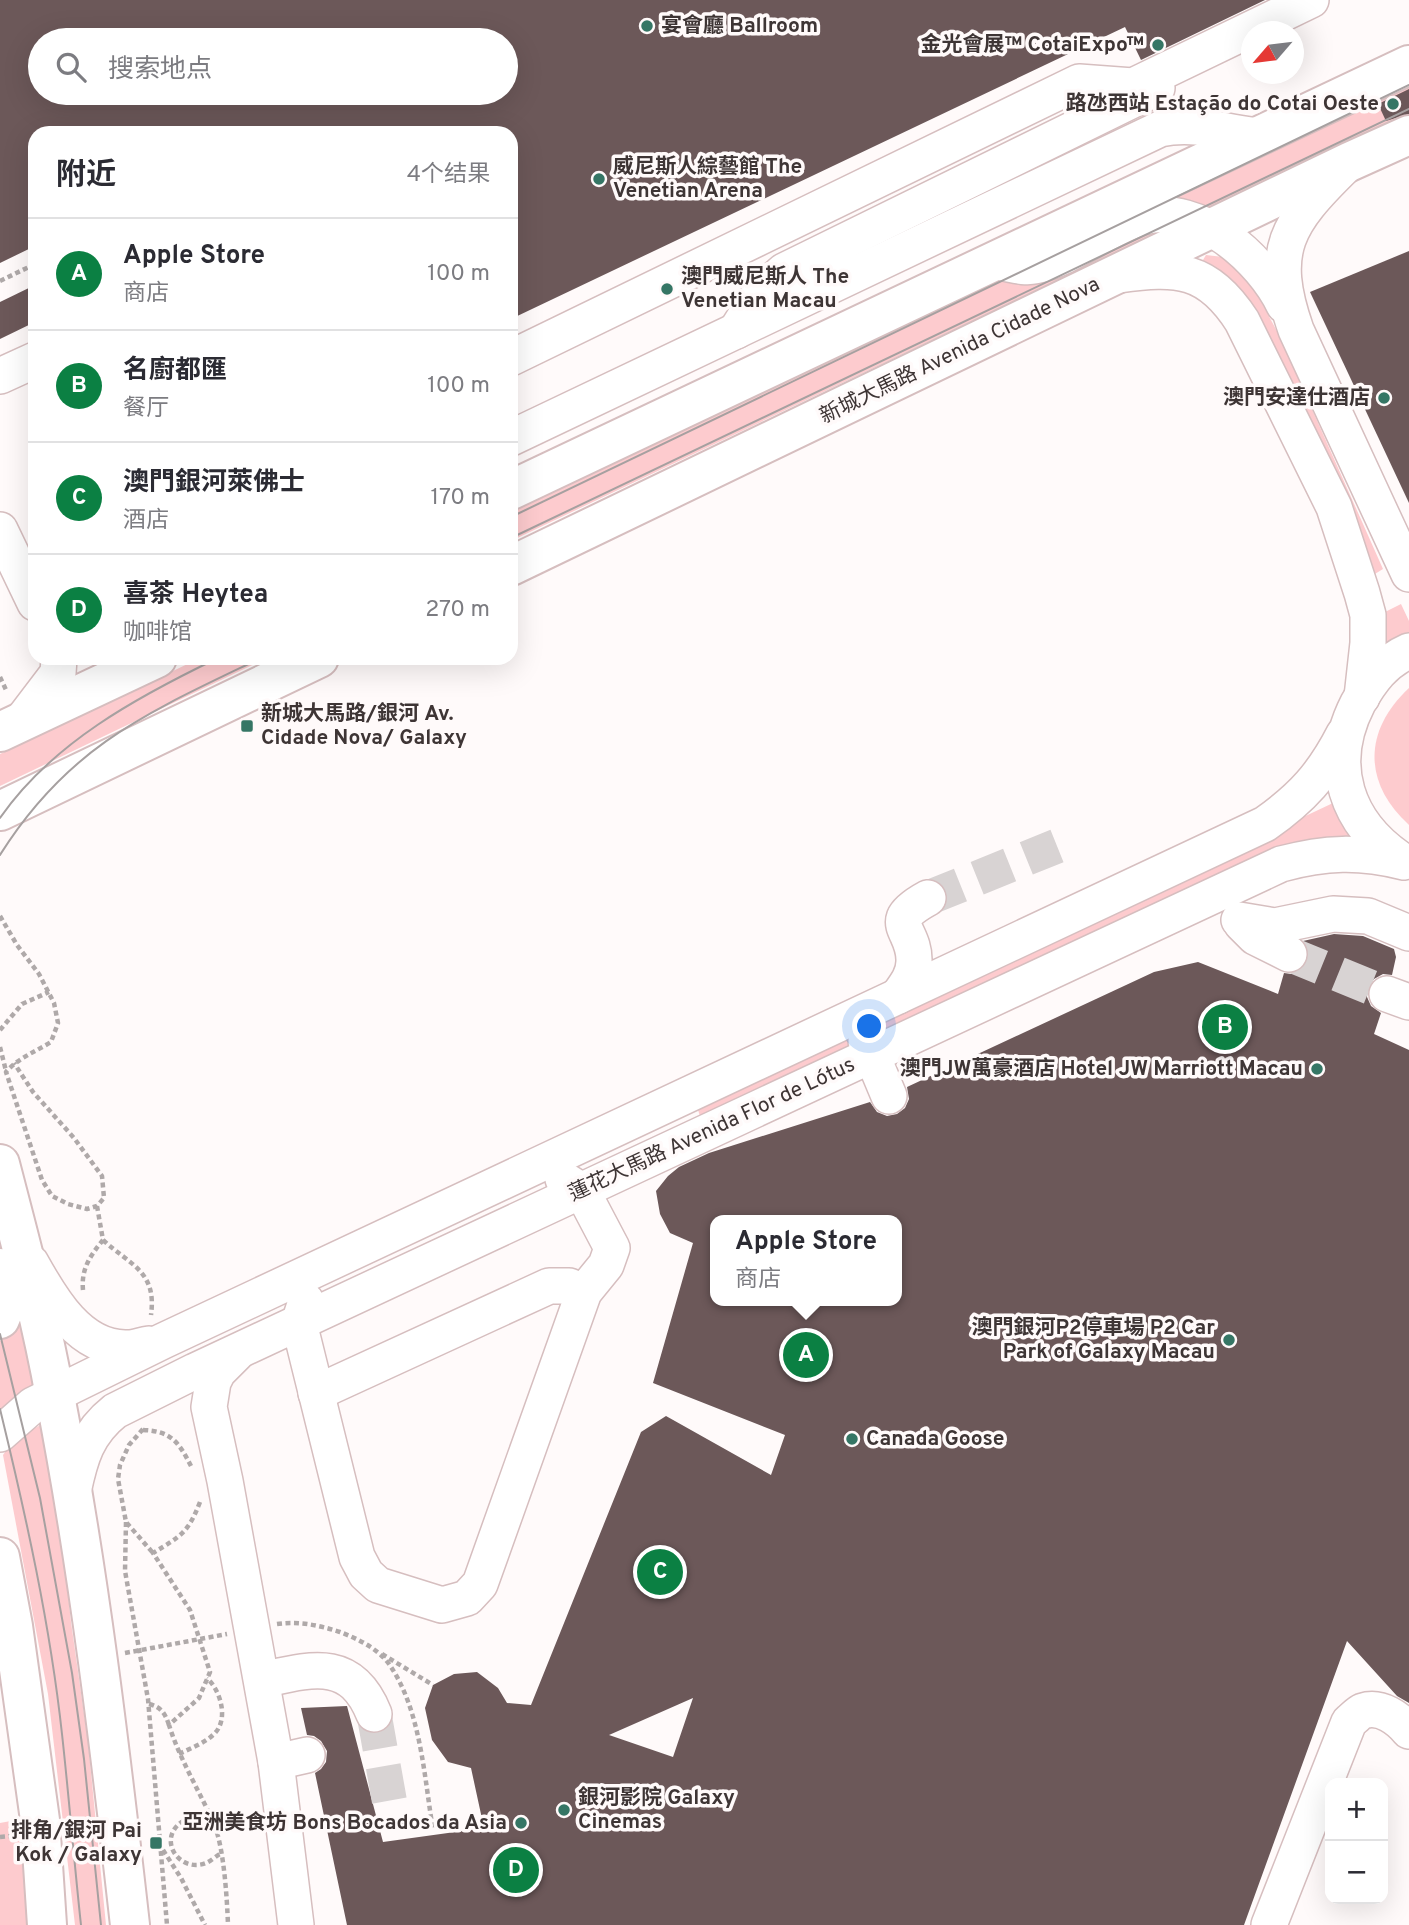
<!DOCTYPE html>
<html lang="zh">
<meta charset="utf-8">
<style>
:root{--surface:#fff;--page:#f7f7f7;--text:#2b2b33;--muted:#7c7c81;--line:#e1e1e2;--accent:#0b8043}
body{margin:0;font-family:Overpass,"Noto Sans SC",sans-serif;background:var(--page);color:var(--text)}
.controls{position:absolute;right:21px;bottom:21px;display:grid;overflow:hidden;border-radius:14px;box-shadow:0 7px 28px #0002}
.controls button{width:63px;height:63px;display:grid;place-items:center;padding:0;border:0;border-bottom:2px solid var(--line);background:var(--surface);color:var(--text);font:35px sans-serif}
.compass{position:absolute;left:1241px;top:21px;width:63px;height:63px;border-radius:50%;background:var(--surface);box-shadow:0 7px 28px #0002;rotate:242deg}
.you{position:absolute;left:870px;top:1027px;width:24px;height:24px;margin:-18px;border:5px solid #fff;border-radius:50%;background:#1a73e8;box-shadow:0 0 0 10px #1a73e833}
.badge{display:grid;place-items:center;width:46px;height:46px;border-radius:50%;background:var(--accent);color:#fff;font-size:23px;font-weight:700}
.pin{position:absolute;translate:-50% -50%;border:4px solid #fff;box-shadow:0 2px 7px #0006}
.popup{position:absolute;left:710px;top:1215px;width:192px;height:91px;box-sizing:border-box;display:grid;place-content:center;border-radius:14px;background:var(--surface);filter:drop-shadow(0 2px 5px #0005);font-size:23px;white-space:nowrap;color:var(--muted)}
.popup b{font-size:26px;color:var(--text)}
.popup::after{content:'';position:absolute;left:50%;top:100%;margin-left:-14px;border:14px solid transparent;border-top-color:var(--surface)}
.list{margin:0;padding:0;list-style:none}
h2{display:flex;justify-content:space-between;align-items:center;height:91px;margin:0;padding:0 28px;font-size:30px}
h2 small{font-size:23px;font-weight:400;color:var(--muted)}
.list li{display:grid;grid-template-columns:46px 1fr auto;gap:21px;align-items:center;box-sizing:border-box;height:112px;padding:0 28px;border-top:2px solid var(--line)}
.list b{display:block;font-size:26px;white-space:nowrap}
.list p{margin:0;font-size:23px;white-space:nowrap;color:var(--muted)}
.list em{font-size:23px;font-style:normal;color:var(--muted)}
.icon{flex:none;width:38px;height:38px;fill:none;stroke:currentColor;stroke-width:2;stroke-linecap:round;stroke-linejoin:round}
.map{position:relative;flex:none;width:1409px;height:1925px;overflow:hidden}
.search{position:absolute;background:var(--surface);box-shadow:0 7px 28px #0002;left:28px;top:28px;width:490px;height:77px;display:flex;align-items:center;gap:18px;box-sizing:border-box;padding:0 24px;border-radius:38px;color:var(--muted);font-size:26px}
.panel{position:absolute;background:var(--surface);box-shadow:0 7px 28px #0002;left:28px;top:126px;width:490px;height:539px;border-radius:21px}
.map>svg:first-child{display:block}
</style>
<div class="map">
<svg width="1409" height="1925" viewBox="0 0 1409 1925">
<rect width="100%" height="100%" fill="#fffafa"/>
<g fill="#fdcbce">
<polygon points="1409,79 1409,113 511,541 511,509"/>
<polygon points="1206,255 1223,257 1237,269 1256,292 1279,335 1383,569 1365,580 1210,267 1203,260"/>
<polygon points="1401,604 1409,621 1409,633 1400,636 1381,651 1381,614"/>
<polygon points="200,658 267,658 0,786 0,754"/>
<path d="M1409,688V825C1363,783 1363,731 1409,688Z"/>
<path d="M1333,803L1338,817L1355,844C1329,836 1310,841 1284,849L702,1122L696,1104Z"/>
<polygon points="21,1308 37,1389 0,1421 0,1341 11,1333"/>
<polygon points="42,1424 58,1502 71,1622 88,1742 106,1925 75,1925 48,1694 3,1455 13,1441"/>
<polygon points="32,1817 37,1925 0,1925 0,1823"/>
</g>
<g fill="#6c5859" fill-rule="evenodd">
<path d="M0,0H1265L1141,60L1125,27L511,319V133H35V246L0,263ZM40,40H506V93H40Z"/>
<polygon points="1409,89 1409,114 1386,121 1378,104"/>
<polygon points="1409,251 1409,503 1310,292"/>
<polygon points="35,285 35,322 0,339 0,302"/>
<path d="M1334,934L1363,936L1394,949L1396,957L1392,975L1383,974L1374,979L1368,987L1367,997L1371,1006L1381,1013L1374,1034L1409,1050V1703L1397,1696L1347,1641L1244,1925H347L315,1773L321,1769L326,1762L327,1751L321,1741L314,1736L307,1735L301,1708L347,1706L383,1842L484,1828L471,1768L448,1762L432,1740L425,1708L433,1685L454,1674L477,1672L498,1688L507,1703L531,1705L641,1432L666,1416L771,1475L785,1435L653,1383L693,1243L670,1233L660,1214L656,1191L668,1176L679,1167L709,1153L870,1102L877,1112L887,1116L897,1114L905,1108L909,1099L907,1087L1154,972L1198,962L1278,994L1284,973L1291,974L1299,971L1307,962L1309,952L1303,941ZM715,1220H897V1301H715ZM693,1698L673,1757L609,1735Z"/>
</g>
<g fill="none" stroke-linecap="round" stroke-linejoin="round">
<g stroke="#d8d3d3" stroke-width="35" stroke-dasharray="35 18" stroke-linecap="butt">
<polyline points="928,898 1057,846"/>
<polyline points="1289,954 1387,994"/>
<polyline points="374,1714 394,1827"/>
</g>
<defs>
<g id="minor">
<path d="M1344,167C1287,223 1268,250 1296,330L1409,574"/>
<path d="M993,262C1007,262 1021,269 1035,266C1073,258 1106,228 1143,217C1199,202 1262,259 1284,305"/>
<path d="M1119,275C1177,267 1208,268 1242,321L1334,507L1362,593L1368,615V643L1362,697"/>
<polyline points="736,331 761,291 784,271 1157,88"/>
<polyline points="511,358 1079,82 1133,86 1311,0"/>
<polyline points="0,376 35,360"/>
<path d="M511,438L1160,129C1192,122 1226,132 1258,136"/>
<polyline points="0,530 35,603"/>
<polyline points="20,723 58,673 59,658"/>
<path d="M1403,861C1346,824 1326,765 1358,703C1371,680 1384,662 1409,651"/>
<polyline points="1239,920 1275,926 1333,914 1368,916 1409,933"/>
<polyline points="1242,924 1255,937 1289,954"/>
<polyline points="1387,994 1409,1002"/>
<path d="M898,996C906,985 914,975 914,961C915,928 882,923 928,898"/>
<polyline points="868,1034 866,1041 889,1096"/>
<path d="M31,1263C51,1299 80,1350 128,1348C134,1348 142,1345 149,1344"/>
<polyline points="306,1301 299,1323 357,1557 366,1574 378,1585 442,1605 467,1598 480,1584 584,1292 606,1265 612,1248 582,1191 563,1179"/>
<polyline points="236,1354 218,1372 213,1382 209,1407 225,1481 276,1762 296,1925"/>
<polyline points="316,1393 549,1286 569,1286 584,1292"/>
<path d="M0,1434L33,1405L163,1341L1265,824C1302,798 1323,775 1344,734"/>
<path d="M73,1492C80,1458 87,1433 115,1411L195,1371L1281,864C1326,852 1359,851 1404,862"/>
<path d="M262,1680C312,1669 351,1657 374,1714"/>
<polyline points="276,1762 307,1755"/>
<path d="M1269,1925L1349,1722C1353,1719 1358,1713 1363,1711C1381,1705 1399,1719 1409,1731"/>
</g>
<g id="major">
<polyline points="511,490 1409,65"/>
<polyline points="511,566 1349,162 1409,135"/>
<polyline points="0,732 157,658"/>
<polyline points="0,811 319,658"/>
<path d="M0,1164C20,1241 41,1318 55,1396C89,1571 110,1748 130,1925"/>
<path d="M0,1268C5,1287 9,1301 0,1319"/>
<polyline points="0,1557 13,1626 40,1820 47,1925"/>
</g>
</defs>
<use href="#minor" stroke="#d6bebf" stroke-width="38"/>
<use href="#major" stroke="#d6bebf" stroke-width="42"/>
<g stroke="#afa9a9" stroke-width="4.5" stroke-dasharray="5 3.5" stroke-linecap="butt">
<polyline points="0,281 35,264"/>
<polyline points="0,677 7,692"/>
<path d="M0,916L17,945L39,974L54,1003L58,1023L51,1042C35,1052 18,1058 6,1072L42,1180L52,1196L68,1204L87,1209L97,1206L104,1198L102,1176L74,1138L33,1092L14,1063"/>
<polyline points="0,1030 22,1004 49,992"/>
<polyline points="0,1047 6,1071"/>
<path d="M103,1240C130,1265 157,1271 151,1315"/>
<path d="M83,1290C81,1269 90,1256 103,1240L97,1206"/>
<polyline points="143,1429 129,1445 120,1465 118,1479 126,1522 153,1553"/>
<path d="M143,1430C172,1431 179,1443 191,1466"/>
<path d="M200,1502C188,1533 181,1536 153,1553L190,1610L210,1672L199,1698L169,1725C180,1760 199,1790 214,1824C224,1848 227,1898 228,1925"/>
<polyline points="126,1522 125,1571 148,1699 167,1925"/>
<path d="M277,1624C298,1621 319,1625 340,1632C358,1639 377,1648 389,1664C421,1710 424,1776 433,1830"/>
<polyline points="125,1653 227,1634"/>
<polyline points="382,1654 433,1685"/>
<path d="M149,1704C161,1707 165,1713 169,1725"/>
<path d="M179,1754C191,1748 205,1743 214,1734C229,1720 221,1691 207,1678"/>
<path d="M208,1813C146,1821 173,1876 206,1863C211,1861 216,1856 220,1854"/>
<polyline points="0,1837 12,1836"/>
<polyline points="163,1850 181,1878 205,1925"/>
</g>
<use href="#minor" stroke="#fff" stroke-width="35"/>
<use href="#major" stroke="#fff" stroke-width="38"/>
<g stroke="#a6a0a0" stroke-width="2">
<polyline points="511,517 1409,85"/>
<polyline points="511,538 1409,109"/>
<path d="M0,818C52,743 137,697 218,658"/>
<path d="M0,855C69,745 149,712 261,658"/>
<polyline points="0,1334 40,1498 72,1673 84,1759 101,1925"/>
<path d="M0,1409C26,1516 50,1624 62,1734C69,1797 74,1861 81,1925"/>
</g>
</g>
<g fill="#357665" stroke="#fffafa" stroke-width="2.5">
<circle cx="647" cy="26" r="7"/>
<circle cx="1158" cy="45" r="7"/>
<circle cx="1393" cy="104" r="7"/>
<circle cx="599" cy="179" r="7"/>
<circle cx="667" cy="289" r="7"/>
<circle cx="1384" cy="398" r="7"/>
<rect x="240" y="719" width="14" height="14" rx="3.5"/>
<circle cx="1317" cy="1069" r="7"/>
<circle cx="1229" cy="1340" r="7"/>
<circle cx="852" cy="1439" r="7"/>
<circle cx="564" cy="1810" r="7"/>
<circle cx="521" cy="1823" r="7"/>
<rect x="149" y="1836" width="14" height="14" rx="3.5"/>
</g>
<g text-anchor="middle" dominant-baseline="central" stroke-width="7" stroke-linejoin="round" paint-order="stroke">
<g font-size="21" font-weight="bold" fill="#3e3535" stroke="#fffafa" text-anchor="end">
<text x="661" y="26" text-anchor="start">宴會廳 Ballroom</text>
<text x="1144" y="45">金光會展™ CotaiExpo™</text>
<text x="1379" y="104">路氹西站 Estação do Cotai Oeste</text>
<text x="613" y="167" text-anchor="start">威尼斯人綜藝館 The<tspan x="613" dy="24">Venetian Arena</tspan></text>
<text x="681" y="277" text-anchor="start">澳門威尼斯人 The<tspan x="681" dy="24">Venetian Macau</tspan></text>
<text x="1370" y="398">澳門安達仕酒店</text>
<text x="261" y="714" text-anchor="start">新城大馬路/銀河 Av.<tspan x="261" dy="24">Cidade Nova/ Galaxy</tspan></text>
<text x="1303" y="1069">澳門JW萬豪酒店 Hotel JW Marriott Macau</text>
<text x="1215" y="1328">澳門銀河P2停車場 P2 Car<tspan x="1215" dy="24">Park of Galaxy Macau</tspan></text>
<text x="866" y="1439" text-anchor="start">Canada Goose</text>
<text x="578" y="1798" text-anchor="start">銀河影院 Galaxy<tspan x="578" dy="24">Cinemas</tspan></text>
<text x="507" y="1823">亞洲美食坊 Bons Bocados da Asia</text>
<text x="142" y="1831">排角/銀河 Pai<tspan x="142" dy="24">Kok / Galaxy</tspan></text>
</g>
<g font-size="21" fill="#3e3535" stroke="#fffafa">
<text transform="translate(960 351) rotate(-26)">新城大馬路 Avenida Cidade Nova</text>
<text transform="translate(712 1130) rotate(-25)">蓮花大馬路 Avenida Flor de Lótus</text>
</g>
</g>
</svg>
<div class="controls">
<button>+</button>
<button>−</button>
</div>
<svg class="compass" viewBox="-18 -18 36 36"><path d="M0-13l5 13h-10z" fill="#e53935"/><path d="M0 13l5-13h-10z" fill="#7c7c81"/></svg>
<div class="you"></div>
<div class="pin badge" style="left:806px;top:1355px">A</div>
<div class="popup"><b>Apple Store</b>商店</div>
<div class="pin badge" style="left:1225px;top:1027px">B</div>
<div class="pin badge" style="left:660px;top:1572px">C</div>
<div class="pin badge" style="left:516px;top:1870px">D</div>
<div class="search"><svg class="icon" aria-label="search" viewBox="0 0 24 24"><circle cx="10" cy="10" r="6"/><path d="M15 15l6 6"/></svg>搜索地点</div>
<section class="panel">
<h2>附近<small>4个结果</small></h2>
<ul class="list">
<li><span class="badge">A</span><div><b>Apple Store</b><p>商店</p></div><em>100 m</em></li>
<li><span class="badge">B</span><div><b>名廚都匯</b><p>餐厅</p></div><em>100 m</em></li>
<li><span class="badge">C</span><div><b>澳門銀河萊佛士</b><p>酒店</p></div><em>170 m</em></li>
<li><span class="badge">D</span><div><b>喜茶 Heytea</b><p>咖啡馆</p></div><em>270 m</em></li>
</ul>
</section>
</div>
